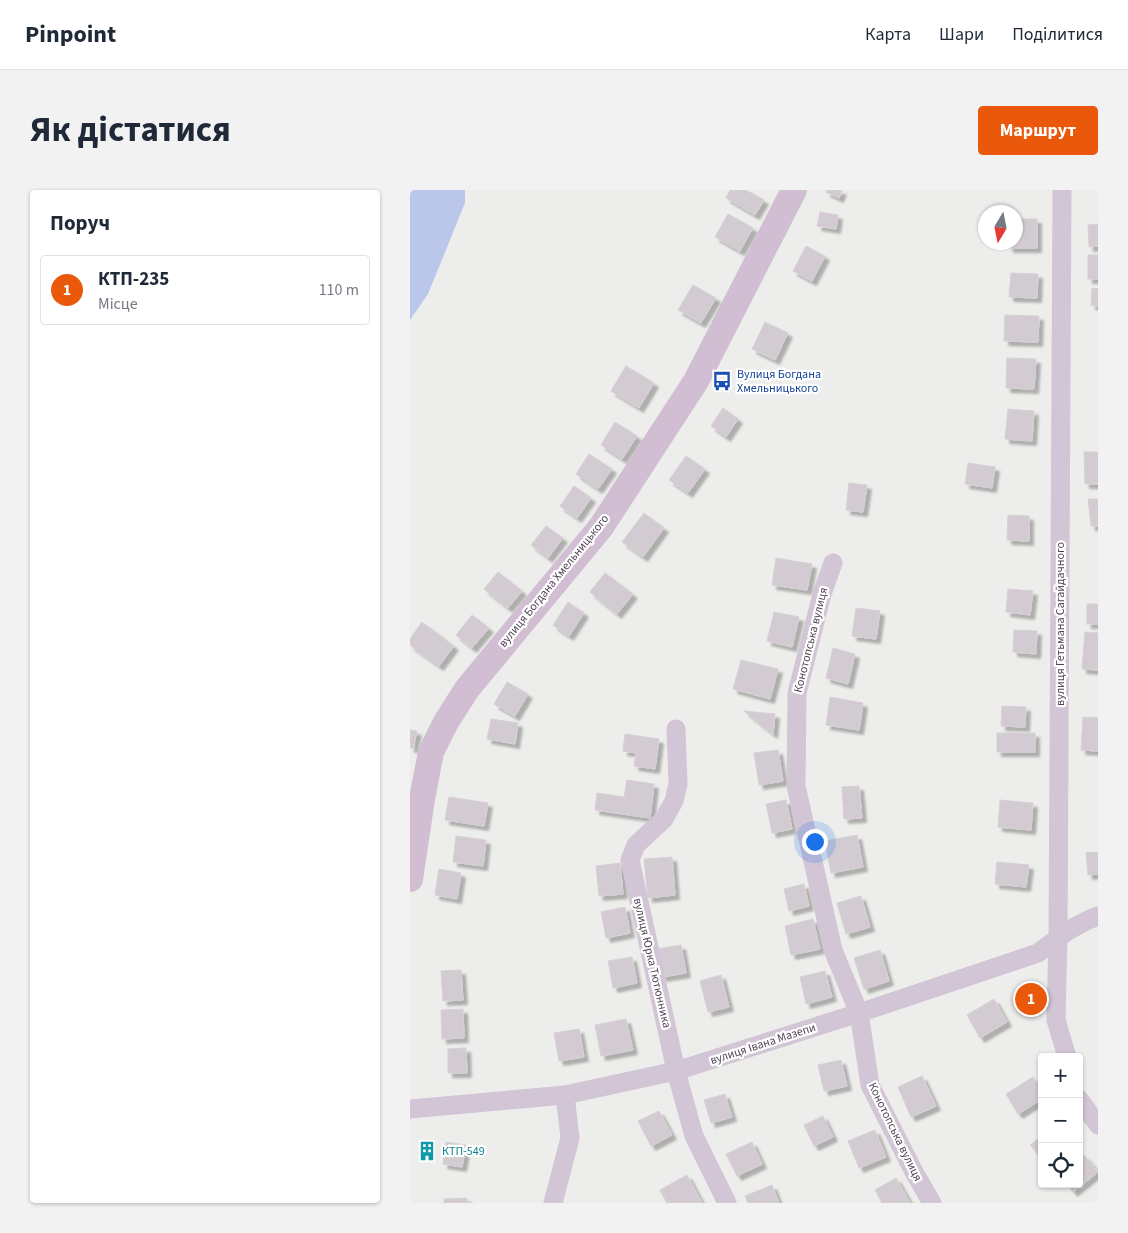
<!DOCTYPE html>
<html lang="uk">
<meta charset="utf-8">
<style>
:root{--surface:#fff;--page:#f2f2f3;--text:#1f2937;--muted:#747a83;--line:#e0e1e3;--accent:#ea580c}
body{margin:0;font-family:"Source Sans 3",sans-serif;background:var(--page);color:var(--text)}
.controls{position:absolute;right:15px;bottom:15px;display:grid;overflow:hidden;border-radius:5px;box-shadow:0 1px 4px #0004}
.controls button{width:45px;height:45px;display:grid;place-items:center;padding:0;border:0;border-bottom:1px solid var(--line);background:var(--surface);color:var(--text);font:25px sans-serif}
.compass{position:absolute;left:568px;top:15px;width:45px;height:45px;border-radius:50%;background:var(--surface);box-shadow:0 1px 4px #0004;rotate:190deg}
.you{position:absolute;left:404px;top:651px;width:18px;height:18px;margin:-12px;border:4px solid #fff;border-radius:50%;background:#1a73e8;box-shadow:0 0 0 8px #1a73e833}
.badge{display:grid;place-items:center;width:32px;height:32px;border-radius:50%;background:var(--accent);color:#fff;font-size:16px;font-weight:700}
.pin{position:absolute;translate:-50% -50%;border:2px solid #fff;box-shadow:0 1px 5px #0006}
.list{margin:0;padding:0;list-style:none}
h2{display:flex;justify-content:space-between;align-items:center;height:65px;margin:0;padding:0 20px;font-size:21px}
h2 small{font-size:16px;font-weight:400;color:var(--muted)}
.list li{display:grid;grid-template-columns:32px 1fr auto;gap:15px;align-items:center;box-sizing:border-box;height:70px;margin:0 10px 10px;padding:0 10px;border:1px solid var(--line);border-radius:5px}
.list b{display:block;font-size:19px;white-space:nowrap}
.list p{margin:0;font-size:16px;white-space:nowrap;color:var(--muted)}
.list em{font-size:16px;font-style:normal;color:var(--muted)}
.icon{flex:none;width:28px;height:28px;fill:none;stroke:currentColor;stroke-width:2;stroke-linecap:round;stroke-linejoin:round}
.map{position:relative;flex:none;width:688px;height:1013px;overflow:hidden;border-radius:5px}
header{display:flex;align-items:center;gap:30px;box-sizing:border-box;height:70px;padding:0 25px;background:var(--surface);border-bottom:1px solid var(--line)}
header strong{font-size:24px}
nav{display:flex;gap:28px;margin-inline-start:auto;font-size:18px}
.intro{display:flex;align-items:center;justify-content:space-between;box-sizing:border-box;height:120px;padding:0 30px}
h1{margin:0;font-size:35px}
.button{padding:12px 22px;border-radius:5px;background:var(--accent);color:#fff;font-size:18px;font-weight:700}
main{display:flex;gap:30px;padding:0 30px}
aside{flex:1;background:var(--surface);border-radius:5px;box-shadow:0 1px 4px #0004}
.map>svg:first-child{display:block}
</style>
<header>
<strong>Pinpoint</strong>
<nav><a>Карта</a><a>Шари</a><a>Поділитися</a></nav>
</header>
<div class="intro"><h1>Як дістатися</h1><a class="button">Маршрут</a></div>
<main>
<aside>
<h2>Поруч<small></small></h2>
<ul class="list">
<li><span class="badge">1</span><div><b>КТП-235</b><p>Місце</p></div><em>110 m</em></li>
</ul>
</aside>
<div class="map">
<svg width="688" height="1013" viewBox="0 0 688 1013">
<defs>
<filter id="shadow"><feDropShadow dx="4.5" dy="4.5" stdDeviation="1" flood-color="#0004"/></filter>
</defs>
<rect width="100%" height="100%" fill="#edeeeb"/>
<polygon fill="#bac7ea" points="0,0 55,0 55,13 18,104 0,130"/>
<g fill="#d2cbd2" stroke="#d7cfd6" filter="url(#shadow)">
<polygon points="320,0 336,0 354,10 345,25 316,8"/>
<polygon points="417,0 432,0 429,8 416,2"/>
<polygon points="410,22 428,25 426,39 407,36"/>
<polygon points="318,24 343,38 330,61 305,47"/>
<polygon points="606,29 627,29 627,58 599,58 598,52 606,52"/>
<polygon points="688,34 688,56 679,57 678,35"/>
<polygon points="396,56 415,66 402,91 383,81"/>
<rect x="678" y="65" width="10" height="24"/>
<polygon points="601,83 628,84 627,108 599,107"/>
<polygon points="283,95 306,108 291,133 268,120"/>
<polygon points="682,98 688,99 688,116 681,115"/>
<polygon points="595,125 629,126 628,152 594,151"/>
<polygon points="355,132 378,143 365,170 342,159"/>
<polygon points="597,168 626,169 624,199 596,198"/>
<polygon points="216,176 244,193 229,218 201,201"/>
<polygon points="313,218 328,229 316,247 301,236"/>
<polygon points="598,219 624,221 622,251 595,249"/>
<polygon points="205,232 227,246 212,269 191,255"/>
<polygon points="674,262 688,262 688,294 675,294"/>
<polygon points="179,264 202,279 188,299 166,284"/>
<polygon points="276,266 295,279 278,303 259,290"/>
<polygon points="558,273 585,277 582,298 555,294"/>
<polygon points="439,293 457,295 453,322 436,320"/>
<polygon points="164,296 181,308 167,328 150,316"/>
<polygon points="678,309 688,309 688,336 681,336"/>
<polygon points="234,323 254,338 233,367 212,352"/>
<polygon points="598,325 619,326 619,351 597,350"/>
<polygon points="136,336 153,348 138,368 121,355"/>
<polygon points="366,368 402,374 397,400 362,395"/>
<polygon points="88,382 112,401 98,418 74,399"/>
<polygon points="195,383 223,404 207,424 180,402"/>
<polygon points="598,399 623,401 620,425 596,422"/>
<polygon points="158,412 174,423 159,446 143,435"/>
<rect x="677" y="414" width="11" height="20"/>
<polygon points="446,418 470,421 466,449 442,446"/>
<polygon points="364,422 389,427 382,457 357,451"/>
<polygon points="62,425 79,438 62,458 46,445"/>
<polygon points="12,432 44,456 29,476 0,455 0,449"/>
<polygon points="604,440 627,441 626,464 603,462"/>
<polygon points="675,442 688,443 688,480 672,479"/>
<polygon points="423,458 445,464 438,494 416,488"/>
<polygon points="331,470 368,479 360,509 323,499"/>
<polygon points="97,492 118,504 105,526 84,514"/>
<polygon points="420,507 453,513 449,540 416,535"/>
<polygon points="592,516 616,517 615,537 591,536"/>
<polygon points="334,521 365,524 363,544"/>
<polygon points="673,527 688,528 688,561 671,560"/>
<polygon points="81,529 108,533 105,554 77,549"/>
<polygon points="0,540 7,541 3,558 0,558"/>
<rect x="587" y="543" width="38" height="19"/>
<polygon points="215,544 249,549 245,579 224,576 226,563 213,561"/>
<polygon points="368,560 373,591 349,595 344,563"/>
<polygon points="217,590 244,594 240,628 185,620 187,603 214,607"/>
<polygon points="449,596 452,628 434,629 432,597"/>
<polygon points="39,607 78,613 74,636 35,630"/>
<polygon points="376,610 382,639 362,643 356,614"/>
<polygon points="590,610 623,613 621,640 588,637"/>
<polygon points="447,645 453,677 421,683 415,651"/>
<polygon points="46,646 76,650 73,676 43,672"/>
<polygon points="688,662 688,684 678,685 676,663"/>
<polygon points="262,667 265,705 238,708 234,669"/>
<polygon points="587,672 619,675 616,697 585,694"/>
<polygon points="210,673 213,704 189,706 186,676"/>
<polygon points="29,679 51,683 47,709 25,705"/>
<polygon points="394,694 399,716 379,721 374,699"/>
<polygon points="451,706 460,737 436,744 427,713"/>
<polygon points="215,717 220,743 196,748 191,722"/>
<polygon points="403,729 410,759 381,765 375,736"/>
<polygon points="271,755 276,783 252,787 247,759"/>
<polygon points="470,760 479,791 454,799 444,768"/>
<polygon points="222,767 227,793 203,798 198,771"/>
<polygon points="51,780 53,810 33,811 31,781"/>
<polygon points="415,781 422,807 396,814 390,787"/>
<polygon points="311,785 319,817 298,822 290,791"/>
<polygon points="584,809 597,832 570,848 557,825"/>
<polygon points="53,819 54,848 32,849 31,820"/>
<polygon points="216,829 223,860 191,866 185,835"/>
<polygon points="169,839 174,867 149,871 144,843"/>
<polygon points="56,858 57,883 38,883 38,859"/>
<polygon points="431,870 437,896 414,901 408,875"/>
<polygon points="512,886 526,916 501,927 488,897"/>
<polygon points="623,887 632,901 632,909 608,924 596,904"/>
<polygon points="315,904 322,927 301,933 294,910"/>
<polygon points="249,921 262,945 241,956 228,931"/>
<polygon points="413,926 423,947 404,956 394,935"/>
<polygon points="465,940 476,967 449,978 438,951"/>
<polygon points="632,946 632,968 620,955"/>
<polygon points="36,952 56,955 52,977 33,974"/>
<polygon points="342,952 352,974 327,986 316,964"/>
<polygon points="674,965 688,982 663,1002 657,994 669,994 669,968"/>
<polygon points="277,985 292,1013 257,1013 250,1000"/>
<polygon points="486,988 500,1013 472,1013 465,1000"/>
<polygon points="362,995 369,1013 338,1013 335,1006"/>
<polygon points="57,1008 57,1013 34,1013 34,1009"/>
</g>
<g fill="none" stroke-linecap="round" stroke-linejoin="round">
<g stroke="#d2c5d5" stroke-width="19">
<polyline points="652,0 648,747 646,830 657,867"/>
<polyline points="423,373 412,404 387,503 386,596 423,760 449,823 460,895 504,982 522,1013"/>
<polyline points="266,539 268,594 264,611 254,629 226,655 220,670 266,881 284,946 317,1013"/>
<polyline points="669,909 688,935"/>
<path d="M0,919L155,905L266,881L449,823L628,763C647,748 666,734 688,726"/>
<polyline points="143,1013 160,948 155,905"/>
</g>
<polyline stroke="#d1bed3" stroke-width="26" points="0,689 12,609 21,562 36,532 57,499 191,337 286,191 384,0"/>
</g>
<defs>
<symbol id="bus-bare" viewBox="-9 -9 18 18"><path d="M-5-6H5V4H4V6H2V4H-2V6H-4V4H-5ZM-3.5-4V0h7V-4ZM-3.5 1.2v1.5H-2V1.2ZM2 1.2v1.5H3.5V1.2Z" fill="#1a4fb4" stroke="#fff" stroke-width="2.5" paint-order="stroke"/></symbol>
<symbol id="building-bare" viewBox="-9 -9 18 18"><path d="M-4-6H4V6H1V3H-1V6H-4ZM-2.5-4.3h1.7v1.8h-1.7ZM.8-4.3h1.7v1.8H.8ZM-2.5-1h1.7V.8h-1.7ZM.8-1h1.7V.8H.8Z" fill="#0f9aa8" stroke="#fff" stroke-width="2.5" paint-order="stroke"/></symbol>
</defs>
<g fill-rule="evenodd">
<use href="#bus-bare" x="298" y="177" width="28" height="28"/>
<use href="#building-bare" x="3" y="947" width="28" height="28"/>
</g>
<g text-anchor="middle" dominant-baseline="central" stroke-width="4.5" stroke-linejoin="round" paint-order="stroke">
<g font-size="12" fill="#164399" stroke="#fff" text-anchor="start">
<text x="327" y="184">Вулиця Богдана<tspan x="327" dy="14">Хмельницького</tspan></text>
</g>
<g font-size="12" fill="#544557" stroke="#fff">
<text transform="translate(144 391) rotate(-51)">вулиця Богдана Хмельницького</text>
<text transform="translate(650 434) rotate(-90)">вулиця Гетьмана Сагайдачного</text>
<text transform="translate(401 450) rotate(-76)">Конотопська вулиця</text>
<text transform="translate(242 773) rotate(77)">вулиця Юрка Тютюнника</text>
<text transform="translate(353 854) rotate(-18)">вулиця Івана Мазепи</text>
<text transform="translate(485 942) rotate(64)">Конотопська вулиця</text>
</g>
<g font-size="12" fill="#0d838f" stroke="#fff" text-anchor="start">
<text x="32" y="961">КТП-549</text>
</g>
</g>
</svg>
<div class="controls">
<button>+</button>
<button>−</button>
<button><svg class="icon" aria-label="locate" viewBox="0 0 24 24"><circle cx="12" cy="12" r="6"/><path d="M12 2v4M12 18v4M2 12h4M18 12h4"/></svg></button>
</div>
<svg class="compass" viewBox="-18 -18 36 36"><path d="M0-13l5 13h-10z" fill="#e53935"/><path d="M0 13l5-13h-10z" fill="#747a83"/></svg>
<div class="you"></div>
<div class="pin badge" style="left:621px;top:809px">1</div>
</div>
</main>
